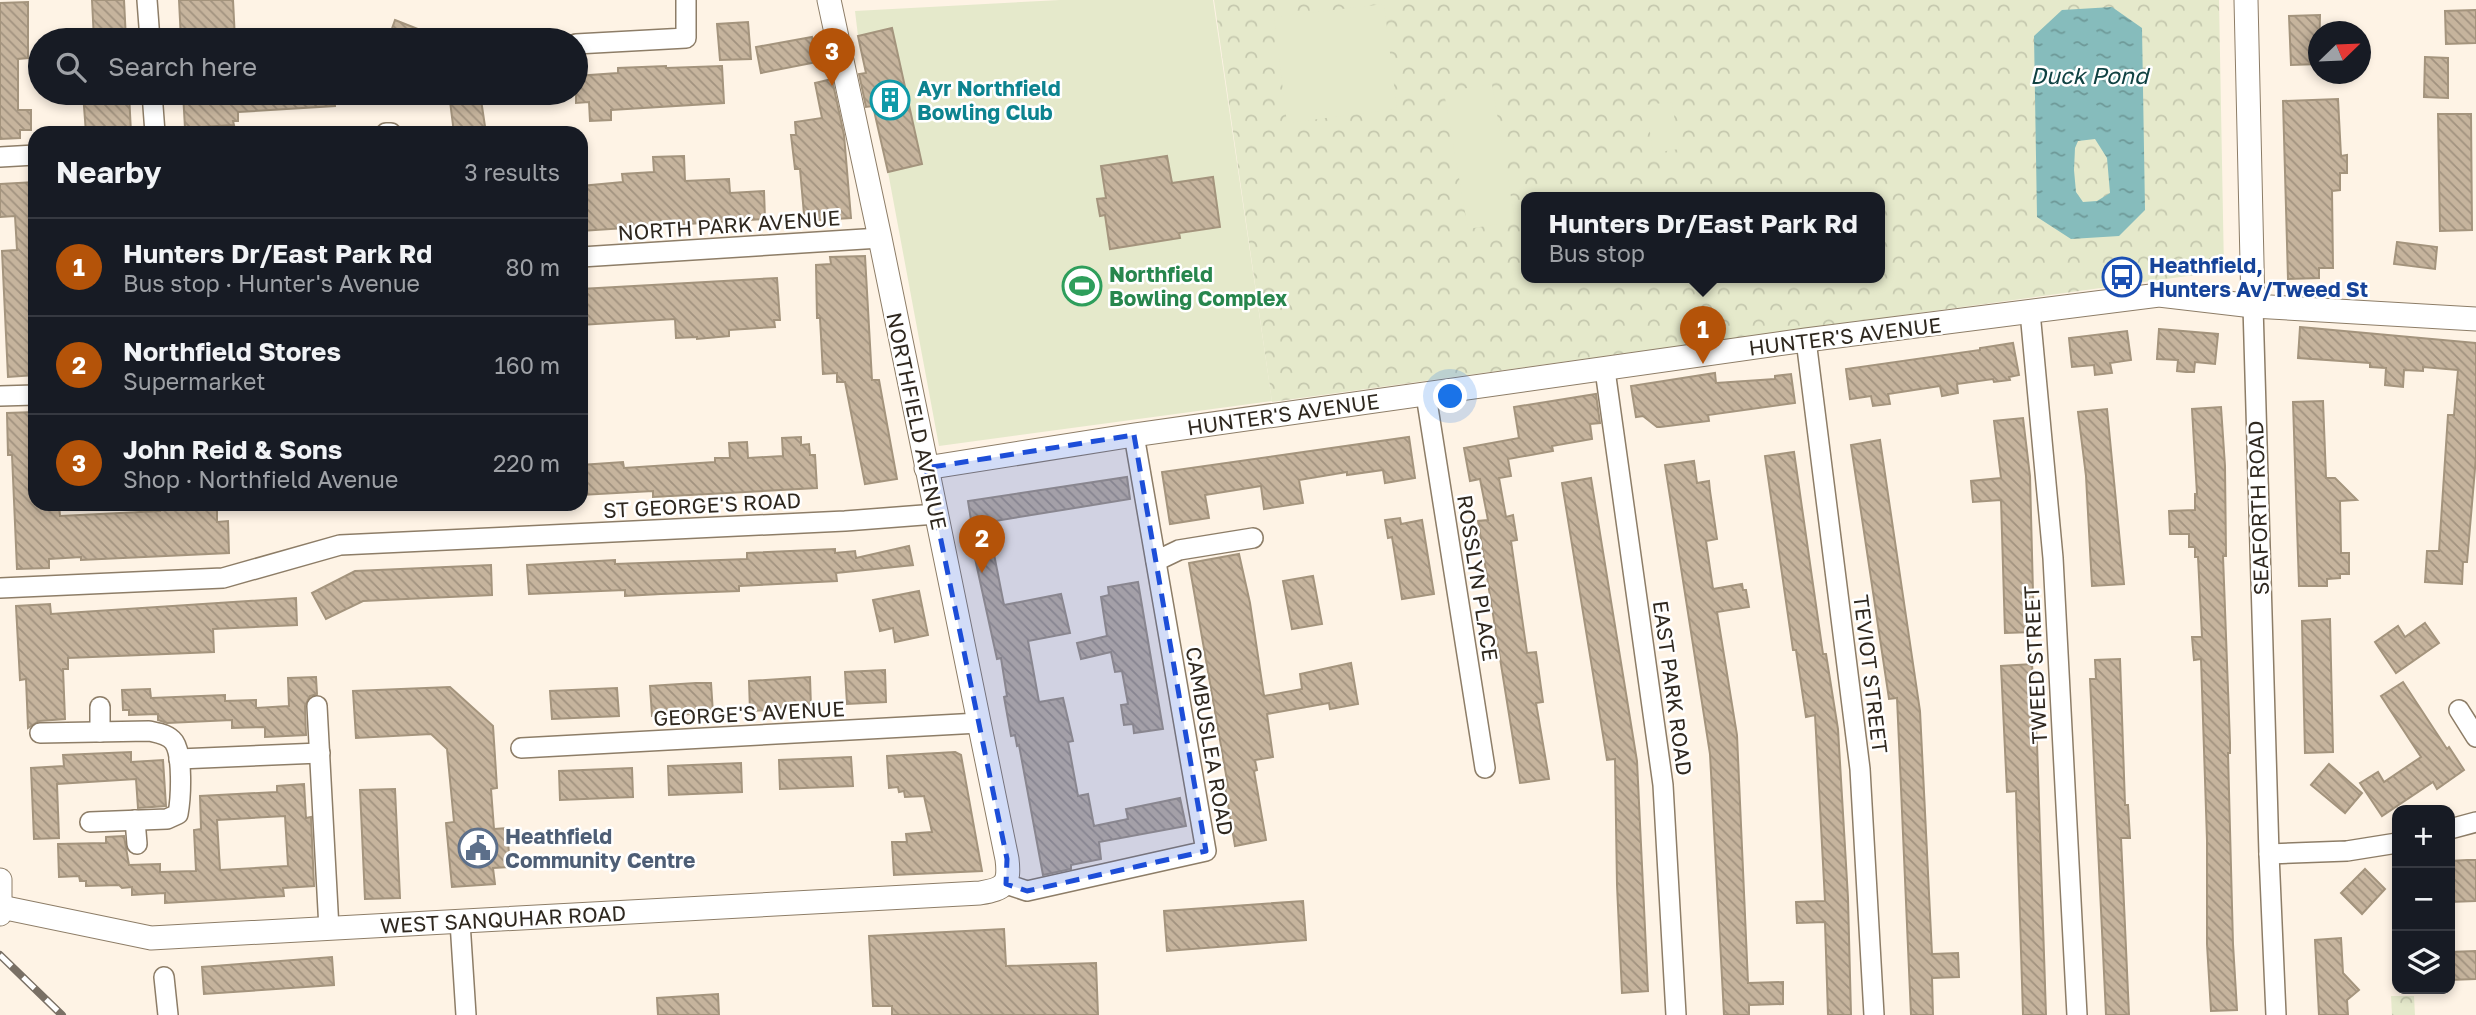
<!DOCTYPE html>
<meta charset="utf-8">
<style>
:root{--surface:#171b24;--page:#242831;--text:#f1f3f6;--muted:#9ea1a6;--line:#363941;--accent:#b45309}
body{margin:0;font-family:"Golos Text",sans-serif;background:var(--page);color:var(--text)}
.controls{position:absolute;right:21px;bottom:21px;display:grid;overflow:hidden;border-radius:14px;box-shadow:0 4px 10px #0003}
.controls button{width:63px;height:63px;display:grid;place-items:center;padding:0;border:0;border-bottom:2px solid var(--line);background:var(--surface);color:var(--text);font:35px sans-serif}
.compass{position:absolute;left:2308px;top:21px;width:63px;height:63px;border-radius:50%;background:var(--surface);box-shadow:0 4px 10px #0003;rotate:67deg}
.you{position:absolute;left:1451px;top:397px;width:24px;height:24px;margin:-18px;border:5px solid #fff;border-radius:50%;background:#1a73e8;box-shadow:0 0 0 10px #1a73e833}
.badge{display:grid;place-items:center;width:46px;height:46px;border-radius:50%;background:var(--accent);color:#fff;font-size:23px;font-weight:700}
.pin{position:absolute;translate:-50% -58px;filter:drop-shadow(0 2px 4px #0008)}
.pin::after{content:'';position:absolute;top:37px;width:24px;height:21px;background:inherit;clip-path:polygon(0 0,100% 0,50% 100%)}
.popup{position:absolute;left:1521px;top:192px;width:364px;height:91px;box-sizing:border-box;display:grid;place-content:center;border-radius:14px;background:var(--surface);filter:drop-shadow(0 2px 5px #0005);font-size:23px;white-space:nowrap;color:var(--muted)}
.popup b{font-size:26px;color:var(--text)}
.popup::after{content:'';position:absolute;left:50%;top:100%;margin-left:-14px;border:14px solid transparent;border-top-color:var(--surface)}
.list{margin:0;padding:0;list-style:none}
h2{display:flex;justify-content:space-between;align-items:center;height:91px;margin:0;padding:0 28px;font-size:30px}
h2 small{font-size:23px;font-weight:400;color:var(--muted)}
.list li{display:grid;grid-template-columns:46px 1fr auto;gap:21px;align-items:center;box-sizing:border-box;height:98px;padding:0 28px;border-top:2px solid var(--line)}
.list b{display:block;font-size:26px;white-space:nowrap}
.list p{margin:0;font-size:23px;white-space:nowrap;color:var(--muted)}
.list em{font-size:23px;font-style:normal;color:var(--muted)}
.icon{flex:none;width:38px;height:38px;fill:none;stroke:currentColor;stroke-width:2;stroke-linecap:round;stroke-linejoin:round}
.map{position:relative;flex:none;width:2476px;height:1015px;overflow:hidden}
.search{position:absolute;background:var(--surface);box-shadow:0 4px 10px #0003;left:28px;top:28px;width:560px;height:77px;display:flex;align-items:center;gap:18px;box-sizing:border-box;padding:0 24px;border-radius:38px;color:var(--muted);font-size:26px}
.panel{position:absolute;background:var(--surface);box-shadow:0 4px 10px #0003;left:28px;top:126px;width:560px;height:385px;border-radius:21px}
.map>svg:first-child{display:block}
</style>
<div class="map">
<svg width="2476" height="1015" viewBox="0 0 2476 1015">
<defs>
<pattern id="park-crowns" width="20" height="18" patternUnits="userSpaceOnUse" patternTransform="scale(1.75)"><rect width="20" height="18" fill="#e5e9cb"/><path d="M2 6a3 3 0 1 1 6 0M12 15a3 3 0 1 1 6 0" fill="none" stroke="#c5c8ae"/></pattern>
<pattern id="water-ripples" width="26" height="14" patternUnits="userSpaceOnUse" patternTransform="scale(1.75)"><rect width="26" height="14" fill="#86bcbc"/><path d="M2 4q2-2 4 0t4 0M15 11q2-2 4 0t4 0" fill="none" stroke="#6e9998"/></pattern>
<pattern id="building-back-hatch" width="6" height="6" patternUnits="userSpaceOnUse" patternTransform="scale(1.75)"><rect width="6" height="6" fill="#c6b49d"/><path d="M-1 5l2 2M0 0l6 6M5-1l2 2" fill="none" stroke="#a1927f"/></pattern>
</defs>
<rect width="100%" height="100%" fill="#fef3e5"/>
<g fill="url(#park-crowns)" fill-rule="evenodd">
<path d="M1214,0H2219L2224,271L1272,402ZM1526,198H1880V278H1526Z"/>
<polygon points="2391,996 2414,996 2415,1015 2392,1015"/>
</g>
<g fill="#e5e9cb">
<polygon points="1060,0 1213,0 1272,401 939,446 888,172 858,36 855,11"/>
<polygon points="1384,4 1397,109 1287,123 1274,17"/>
<polygon points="1492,84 1515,221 1468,229 1444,92"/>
<polygon points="1672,102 1679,149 1653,153 1646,105"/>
</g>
<path fill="url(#water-ripples)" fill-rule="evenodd" d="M2112,7L2142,28L2145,210L2119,236L2071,239L2037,217L2034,36L2062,10ZM2095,139L2107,158L2110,193L2097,201L2083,202L2076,192L2074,170L2075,148L2078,141Z"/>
<g fill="url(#building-back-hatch)" stroke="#a4947d" stroke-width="2" fill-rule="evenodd">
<polygon points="92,0 124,0 126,40 94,40"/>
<polygon points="179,0 233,0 235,40 181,40"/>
<polygon points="28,2 28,58 18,59 18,110 31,110 31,130 20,130 20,138 0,139 0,3"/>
<polygon points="2476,10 2476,43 2446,44 2445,11"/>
<polygon points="2320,15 2319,64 2291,65 2289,16"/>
<polygon points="395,20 443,39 443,40 388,40"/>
<polygon points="748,22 751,59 720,60 717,24"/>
<polygon points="892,28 922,164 888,172 873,106 866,107 859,74 866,73 858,36"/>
<polygon points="812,37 817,62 761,73 756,47"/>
<polygon points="2425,57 2448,58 2448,98 2424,97"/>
<polygon points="666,66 666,68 722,66 724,103 611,110 611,120 590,121 589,102 576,103 576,76 618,73 618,68"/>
<polygon points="832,79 844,135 851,218 819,220 819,212 804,214 800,169 795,169 791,135 796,135 795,122 822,118 815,83"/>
<polygon points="83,93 129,93 131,133 86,133"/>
<polygon points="183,93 214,93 214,95 334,93 335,106 238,112 238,121 233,121 234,125 185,128"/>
<polygon points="449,93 480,93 486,133 454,133"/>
<polygon points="2338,99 2341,156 2347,155 2347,173 2340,173 2340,190 2332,191 2333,268 2319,268 2319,278 2288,279 2283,101"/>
<polygon points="2438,114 2471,114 2472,230 2440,231"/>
<polygon points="684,156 685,181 729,179 730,193 764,191 765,219 581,231 581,186 623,182 622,174 654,172 653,157"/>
<polygon points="1167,156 1172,183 1213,177 1220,227 1179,233 1180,238 1110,249 1105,215 1100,216 1097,199 1106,198 1101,166"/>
<polygon points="35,182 35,215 33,216 35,247 35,375 8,377 2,251 17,250 15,216 0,217 0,184"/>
<polygon points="2397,242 2437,247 2435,269 2394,264"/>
<polygon points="865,256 872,380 879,380 897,479 865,484 845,382 837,382 837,373 823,374 820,318 817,318 816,265 831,264 830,257"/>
<polygon points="777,278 780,320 774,320 775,327 729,330 729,336 697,339 697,337 676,338 675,319 581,325 581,289"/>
<polygon points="2300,327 2476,343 2476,457 2467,562 2463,562 2462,584 2425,582 2427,551 2439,551 2448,415 2454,415 2458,370 2423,367 2423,371 2404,370 2403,387 2385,385 2386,368 2370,367 2370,363 2298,358"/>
<polygon points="2159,329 2218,334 2215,364 2195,362 2194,372 2186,372 2177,371 2178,360 2157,359"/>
<polygon points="2127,331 2131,360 2110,363 2112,373 2095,375 2094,365 2072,367 2069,338"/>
<polygon points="2013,343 2019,375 2009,377 2010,380 1994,382 1993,379 1957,384 1958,393 1942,396 1940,386 1888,394 1890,404 1873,406 1871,396 1850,399 1846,369 1980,350 1980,348"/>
<polygon points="1715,373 1716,383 1775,379 1775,376 1791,374 1795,403 1708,415 1709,421 1660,427 1657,427 1643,416 1636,417 1631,386"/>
<polygon points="1596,394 1600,423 1590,424 1592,439 1552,446 1553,451 1508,459 1511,476 1499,478 1506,517 1513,515 1517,540 1511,541 1527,653 1536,652 1543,702 1536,703 1549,779 1520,783 1478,521 1488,520 1480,479 1470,481 1464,448 1519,438 1514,407"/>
<polygon points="2323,401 2326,478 2335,478 2357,500 2340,501 2341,553 2349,553 2349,574 2340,574 2340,578 2327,579 2327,586 2299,586 2293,402"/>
<polygon points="2221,407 2225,466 2226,556 2223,556 2230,743 2230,753 2228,753 2233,944 2237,1010 2211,1011 2207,944 2207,840 2201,659 2194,660 2192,637 2202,637 2198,557 2195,557 2195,547 2189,547 2189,534 2170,534 2169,511 2195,510 2195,494 2197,494 2192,409"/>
<polygon points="2107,409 2124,584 2092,586 2086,476 2078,412"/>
<polygon points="35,412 35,504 59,504 60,516 160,511 160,508 217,509 217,522 228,521 229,553 81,560 81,557 49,559 49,568 17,569 12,455 8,455 7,413"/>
<polygon points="2023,418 2030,476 2034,632 2005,633 2001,500 1973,502 1971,481 2001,478 1994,421"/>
<polygon points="801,437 801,445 809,444 810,455 815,455 817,488 653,497 653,491 581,495 581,465 623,462 624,468 715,462 715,458 730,458 729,443 747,442 748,458 783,456 782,438"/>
<polygon points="1409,437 1415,478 1385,483 1383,470 1347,475 1347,472 1299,480 1303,503 1264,509 1261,486 1205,495 1209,518 1170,524 1162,472"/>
<polygon points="1880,440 1920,711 1932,954 1958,953 1959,977 1932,978 1933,1015 1911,1015 1897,698 1889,699 1851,445"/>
<polygon points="1794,452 1823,654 1826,654 1838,729 1848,898 1851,1015 1828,1015 1825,922 1797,923 1796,902 1825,901 1817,751 1815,715 1806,717 1796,650 1793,650 1765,456"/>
<polygon points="1694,461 1697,483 1709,481 1710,491 1717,539 1706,541 1713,589 1742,584 1743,590 1746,590 1749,607 1717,612 1737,735 1748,983 1783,982 1783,1004 1749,1005 1749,1015 1724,1015 1710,754 1665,465"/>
<polygon points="1127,477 1130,499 989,522 989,529 1004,605 1061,594 1070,633 1028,641 1032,663 1039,702 1063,698 1073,741 1068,742 1078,796 1088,794 1094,826 1128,819 1126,809 1180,798 1186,826 1099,842 1101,859 1071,865 1071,869 1043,875 1019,745 1017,746 1015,735 1011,736 1004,697 1007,696 1001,658 997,659 971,540 974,539 968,501"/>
<polygon points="1591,478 1637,761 1648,991 1622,993 1617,885 1615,759 1607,760 1562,483"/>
<polygon points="1400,518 1401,524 1422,520 1434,594 1402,599 1392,537 1388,538 1385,520"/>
<polygon points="909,546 913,565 836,573 837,581 739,586 739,591 661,594 625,596 625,590 529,594 527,565 615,560 615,564 747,559 747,553 835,549 835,553 855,551 856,558"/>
<polygon points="1239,554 1250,603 1264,696 1302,689 1300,674 1351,663 1358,704 1330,709 1329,703 1267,714 1273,757 1255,760 1257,770 1254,771 1266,840 1235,846 1225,787 1228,786 1189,563"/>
<polygon points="491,565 492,595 363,601 326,619 312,593 355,571"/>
<polygon points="1313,576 1322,624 1292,629 1283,581"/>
<polygon points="1138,582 1163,729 1134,733 1133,724 1124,725 1121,705 1128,704 1122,671 1115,672 1111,652 1081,659 1077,643 1107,636 1101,597 1109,595 1108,587"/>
<polygon points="919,591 928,635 895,642 893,628 880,631 873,600"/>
<polygon points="296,598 297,625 213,629 214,652 68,658 68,669 63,669 65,719 39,721 28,728 26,679 20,680 16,606 50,604 51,614"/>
<polygon points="2330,619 2333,752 2305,753 2302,621"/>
<polygon points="2425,623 2439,643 2396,673 2375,642 2398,626 2405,637"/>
<polygon points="2120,659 2125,805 2128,805 2130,838 2121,838 2129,1015 2106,1015 2090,679 2096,679 2095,660"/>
<polygon points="2032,664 2037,743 2046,1015 2023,1015 2016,791 2007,792 2001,666"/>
<polygon points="885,670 886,702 847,704 845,672"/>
<polygon points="316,677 317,694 310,696 305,706 306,735 265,737 265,727 232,728 232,720 167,723 158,720 158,714 129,715 129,710 123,710 122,690 150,689 151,698 225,695 225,701 256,700 256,708 289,706 288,678"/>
<polygon points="810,677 811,708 750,711 749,681"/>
<polygon points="2403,682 2447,749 2449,747 2464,770 2437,789 2433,782 2382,816 2360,783 2378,772 2384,782 2421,757 2381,696"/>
<polygon points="696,683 711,683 713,713 652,716 650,686"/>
<polygon points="450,687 493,726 497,788 491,789 494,829 507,828 510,867 493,868 495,884 452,887 446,823 454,822 447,749 431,734 356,738 353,691"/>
<polygon points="617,688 619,716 552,719 550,691"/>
<polygon points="131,752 131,762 163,760 166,806 138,808 136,779 57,784 59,838 34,839 31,768 64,766 63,755"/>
<polygon points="955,752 961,755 982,871 894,875 892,842 907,842 906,834 932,832 924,796 905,797 904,791 899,792 898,787 889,788 887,756"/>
<polygon points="851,757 853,786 780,789 779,760"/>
<polygon points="741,763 742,792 669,795 668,766"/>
<polygon points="2329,764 2362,793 2345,813 2311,785"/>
<polygon points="632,768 633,797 560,800 559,771"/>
<path d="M304,784L306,818L311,817L314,886L283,888L284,896L165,903V893L132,895V887L122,888L119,885L86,886V881H80L79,876L59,877L58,844L106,843V837L124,836L129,865L160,864V872L196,871L194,830L201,829L200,796L277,792V786ZM285,816L288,866L220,870L217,820Z"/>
<polygon points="395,789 400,898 365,899 360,790"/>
<polygon points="2467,860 2476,860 2476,901 2450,902 2450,861"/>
<polygon points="2365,869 2385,889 2362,914 2341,893"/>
<polygon points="1303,901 1306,940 1167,951 1164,911"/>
<polygon points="1004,929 1006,966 1096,963 1098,1015 892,1015 892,1006 873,1006 869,936"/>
<polygon points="2341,938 2343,973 2359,990 2347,1000 2348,1015 2319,1015 2315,940"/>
<polygon points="2476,951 2476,979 2450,980 2450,952"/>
<polygon points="332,957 334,985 204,994 202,967"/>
<polygon points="718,994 719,1015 658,1015 657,998"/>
</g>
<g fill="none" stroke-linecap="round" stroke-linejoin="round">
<defs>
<g id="minor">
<polyline points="147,0 150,40"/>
<polyline points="576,44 686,38 686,0"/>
<polyline points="152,93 155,133"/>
<polyline points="386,133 391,133"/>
<polyline points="0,157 35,155"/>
<polyline points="581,257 880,238"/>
<polyline points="2253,306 2269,854 2276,1015"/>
<polyline points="2030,312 2053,558 2077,1015"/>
<polyline points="1806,340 1860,769 1874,1015"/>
<polyline points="1605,370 1663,785 1676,1015"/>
<polyline points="1426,395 1485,768"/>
<polyline points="0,396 35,395"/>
<polyline points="1156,561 1179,550 1253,538"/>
<polyline points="0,588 223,578 340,545 845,521 936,514"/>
<polyline points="317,706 329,929"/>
<polyline points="2459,710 2476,737"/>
<polyline points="100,732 100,707"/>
<path d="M40,733L149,731C158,733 168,734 174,742C183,755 181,798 178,814L167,819L90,822"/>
<polyline points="521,748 979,723"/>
<polyline points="179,759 320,753"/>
<polyline points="135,820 137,844"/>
<polyline points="2450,829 2476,822"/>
<polyline points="2269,854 2347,851 2397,843"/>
<polyline points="1006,884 1027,891 1206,851 1134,435"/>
<polyline points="460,922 466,1015"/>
<polyline points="164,977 168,1015"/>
</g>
<g id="tertiary">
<polyline points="2246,0 2253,306"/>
<polyline points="926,468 1134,435 1806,340 2159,295 2253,306 2476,319"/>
<polyline points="0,880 0,914"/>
<path d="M1,907L151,938L980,893C1005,889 1010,884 1007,859L880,238L829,0"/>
</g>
</defs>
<use href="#minor" stroke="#8d7d67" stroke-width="22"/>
<use href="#tertiary" stroke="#8d7d67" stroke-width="25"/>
<use href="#minor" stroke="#fff" stroke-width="19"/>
<use href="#tertiary" stroke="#fff" stroke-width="23"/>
<defs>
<polyline id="rail" points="0,955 62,1015"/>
</defs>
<use href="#rail" stroke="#797065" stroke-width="8"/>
<use href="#rail" stroke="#fff" stroke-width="5" stroke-dasharray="16" stroke-linecap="butt"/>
</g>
<path fill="#1d4ed8" fill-opacity="0.2" stroke="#1d4ed8" stroke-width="5" stroke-dasharray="14 9" stroke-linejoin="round" d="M1134,435L1206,851L1027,891L1006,884L1007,859L926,468Z"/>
<defs>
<symbol id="building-ring" viewBox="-11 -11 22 22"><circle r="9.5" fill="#fff" stroke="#0f9aa8" stroke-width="1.5"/><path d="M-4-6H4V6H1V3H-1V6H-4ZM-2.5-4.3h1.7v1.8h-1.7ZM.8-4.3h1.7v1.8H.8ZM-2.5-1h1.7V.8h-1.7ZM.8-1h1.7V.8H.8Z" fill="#0f9aa8"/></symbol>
<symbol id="bus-ring" viewBox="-11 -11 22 22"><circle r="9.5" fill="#fff" stroke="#1a4fb4" stroke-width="1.5"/><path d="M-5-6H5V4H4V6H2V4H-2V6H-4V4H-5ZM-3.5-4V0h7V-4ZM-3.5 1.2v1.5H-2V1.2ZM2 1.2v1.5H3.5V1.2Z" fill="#1a4fb4"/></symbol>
<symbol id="stadium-ring" viewBox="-11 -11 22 22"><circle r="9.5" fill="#fff" stroke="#2e9e5b" stroke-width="1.5"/><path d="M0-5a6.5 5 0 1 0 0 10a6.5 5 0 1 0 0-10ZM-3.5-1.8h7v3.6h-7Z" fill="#2e9e5b"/></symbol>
<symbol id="civic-ring" viewBox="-11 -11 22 22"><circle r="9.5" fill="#fff" stroke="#5c6f8a" stroke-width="1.5"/><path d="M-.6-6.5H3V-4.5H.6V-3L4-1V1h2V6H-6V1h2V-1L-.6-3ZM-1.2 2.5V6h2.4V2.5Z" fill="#5c6f8a"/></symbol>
</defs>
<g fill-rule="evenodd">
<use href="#building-ring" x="868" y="78" width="44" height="44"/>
<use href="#bus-ring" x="2100" y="255" width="44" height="44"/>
<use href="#stadium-ring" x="1060" y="264" width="44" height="44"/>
<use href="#civic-ring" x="456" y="826" width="44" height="44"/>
</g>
<g text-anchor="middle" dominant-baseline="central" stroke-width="5" stroke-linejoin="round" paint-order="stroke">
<g font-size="21" font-weight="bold" fill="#0d838f" stroke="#fff" text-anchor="start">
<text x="917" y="88">Ayr Northfield<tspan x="917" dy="24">Bowling Club</tspan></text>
</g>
<g font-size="21" fill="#2f281f" stroke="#fff">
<text transform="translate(729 225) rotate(-4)">NORTH PARK AVENUE</text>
<text transform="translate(1845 336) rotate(-7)">HUNTER'S AVENUE</text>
<text transform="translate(1283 414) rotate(-8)">HUNTER'S AVENUE</text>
<text transform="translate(917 421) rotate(78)">NORTHFIELD AVENUE</text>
<text transform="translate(702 505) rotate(-3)">ST GEORGE'S ROAD</text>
<text transform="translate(2258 508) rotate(-92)">SEAFORTH ROAD</text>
<text transform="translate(1478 578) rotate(81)">ROSSLYN PLACE</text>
<text transform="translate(2035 665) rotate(-93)">TWEED STREET</text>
<text transform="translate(1871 674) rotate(83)">TEVIOT STREET</text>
<text transform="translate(1673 688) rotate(82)">EAST PARK ROAD</text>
<text transform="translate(749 713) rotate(-3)">GEORGE'S AVENUE</text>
<text transform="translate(1210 741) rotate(80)">CAMBUSLEA ROAD</text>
<text transform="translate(503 919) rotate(-3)">WEST SANQUHAR ROAD</text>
</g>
<g font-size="21" font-weight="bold" fill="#164399" stroke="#fff" text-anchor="start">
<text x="2149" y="265">Heathfield,<tspan x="2149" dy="24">Hunters Av/Tweed St</tspan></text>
</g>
<g font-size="21" font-weight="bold" fill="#27864d" stroke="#fff" text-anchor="start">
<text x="1109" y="274">Northfield<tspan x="1109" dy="24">Bowling Complex</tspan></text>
</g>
<g font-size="21" font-weight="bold" fill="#4e5e75" stroke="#fff" text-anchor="start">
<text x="505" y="836">Heathfield<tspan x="505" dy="24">Community Centre</tspan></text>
</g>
<g font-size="23" font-style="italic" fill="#104243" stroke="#fff">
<text x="2089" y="75">Duck Pond</text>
</g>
</g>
</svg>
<div class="controls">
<button>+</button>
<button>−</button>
<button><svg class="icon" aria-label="layers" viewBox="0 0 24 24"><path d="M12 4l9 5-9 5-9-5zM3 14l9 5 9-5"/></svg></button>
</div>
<svg class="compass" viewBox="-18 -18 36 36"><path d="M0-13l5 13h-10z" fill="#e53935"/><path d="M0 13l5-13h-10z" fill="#9ea1a6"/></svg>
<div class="you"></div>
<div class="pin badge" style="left:1703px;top:364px">1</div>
<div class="popup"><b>Hunters Dr/East Park Rd</b>Bus stop</div>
<div class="pin badge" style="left:982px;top:573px">2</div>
<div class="pin badge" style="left:832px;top:86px">3</div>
<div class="search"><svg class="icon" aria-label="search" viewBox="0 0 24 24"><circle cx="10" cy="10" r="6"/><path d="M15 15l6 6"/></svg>Search here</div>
<section class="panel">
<h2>Nearby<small>3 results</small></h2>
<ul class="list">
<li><span class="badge">1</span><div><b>Hunters Dr/East Park Rd</b><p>Bus stop · Hunter's Avenue</p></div><em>80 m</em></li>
<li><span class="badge">2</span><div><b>Northfield Stores</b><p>Supermarket</p></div><em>160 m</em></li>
<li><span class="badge">3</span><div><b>John Reid &amp; Sons</b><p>Shop · Northfield Avenue</p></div><em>220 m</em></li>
</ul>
</section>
</div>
